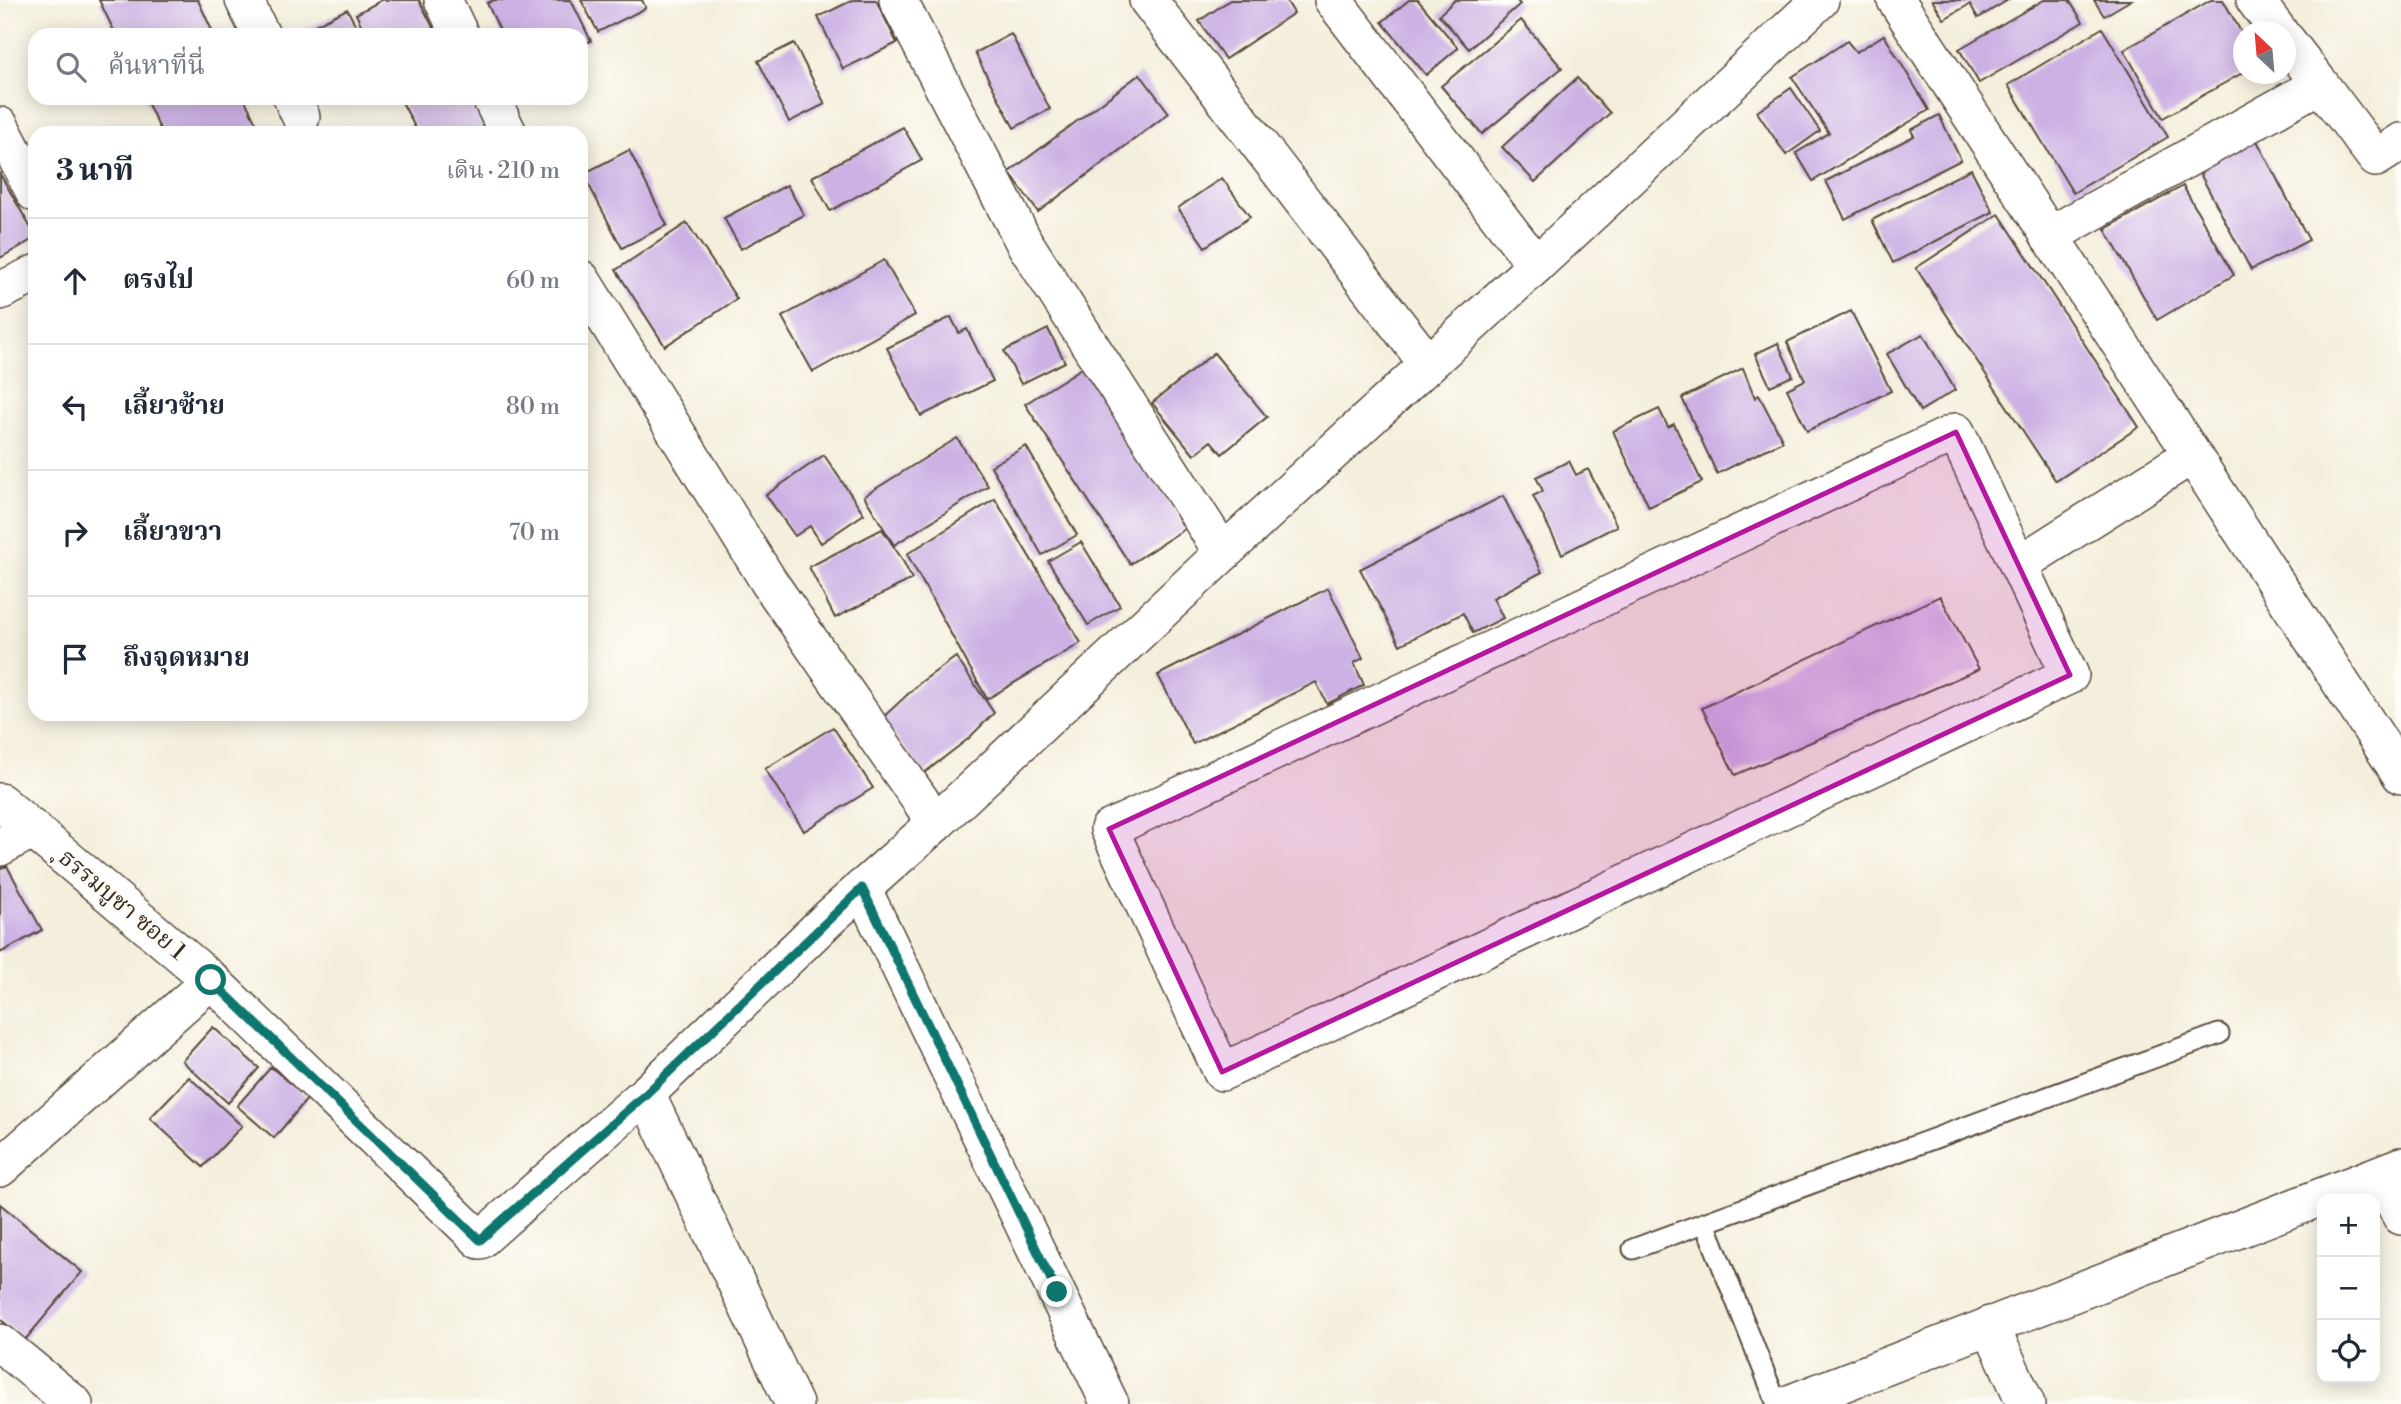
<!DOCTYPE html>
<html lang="th">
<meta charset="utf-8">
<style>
:root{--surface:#fff;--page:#f2f2f3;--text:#1f2937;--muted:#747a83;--line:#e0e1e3}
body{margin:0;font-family:"Libre Bodoni","Noto Serif Thai",serif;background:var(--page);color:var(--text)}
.controls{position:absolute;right:21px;bottom:21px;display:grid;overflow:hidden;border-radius:14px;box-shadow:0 4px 18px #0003}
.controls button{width:63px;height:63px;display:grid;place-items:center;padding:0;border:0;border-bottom:2px solid var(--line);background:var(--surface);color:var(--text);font:35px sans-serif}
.compass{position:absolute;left:2233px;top:21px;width:63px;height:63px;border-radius:50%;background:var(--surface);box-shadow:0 4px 18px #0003;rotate:334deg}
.stop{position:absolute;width:21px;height:21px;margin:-16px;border:5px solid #0f766e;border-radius:50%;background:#fff}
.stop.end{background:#0f766e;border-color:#fff;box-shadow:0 2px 7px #0008}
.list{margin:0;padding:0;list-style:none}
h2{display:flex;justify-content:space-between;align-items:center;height:91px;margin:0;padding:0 28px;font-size:30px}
h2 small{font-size:23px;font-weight:400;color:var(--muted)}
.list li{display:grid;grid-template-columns:46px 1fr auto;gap:21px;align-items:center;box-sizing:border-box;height:126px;padding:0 28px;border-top:2px solid var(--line)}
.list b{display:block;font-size:26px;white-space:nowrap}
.list em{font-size:23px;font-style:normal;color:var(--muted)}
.icon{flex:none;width:38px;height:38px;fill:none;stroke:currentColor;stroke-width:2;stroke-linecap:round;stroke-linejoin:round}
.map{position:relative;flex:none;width:2401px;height:1404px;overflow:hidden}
.search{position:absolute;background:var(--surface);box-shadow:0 4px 18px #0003;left:28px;top:28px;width:560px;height:77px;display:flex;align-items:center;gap:18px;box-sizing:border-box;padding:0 24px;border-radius:21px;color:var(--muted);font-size:26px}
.panel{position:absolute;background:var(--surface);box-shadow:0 4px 18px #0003;left:28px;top:126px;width:560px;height:595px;border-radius:21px}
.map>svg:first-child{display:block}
</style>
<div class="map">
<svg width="2401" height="1404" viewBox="0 0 2401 1404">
<rect width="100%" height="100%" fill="#fdfcf7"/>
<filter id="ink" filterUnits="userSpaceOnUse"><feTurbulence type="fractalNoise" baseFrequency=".0143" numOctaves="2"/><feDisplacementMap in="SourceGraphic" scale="14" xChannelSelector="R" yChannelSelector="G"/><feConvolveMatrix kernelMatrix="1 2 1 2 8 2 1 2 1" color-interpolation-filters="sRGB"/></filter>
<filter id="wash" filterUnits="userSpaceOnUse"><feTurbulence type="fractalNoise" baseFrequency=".00686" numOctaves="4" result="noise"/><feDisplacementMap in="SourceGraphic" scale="28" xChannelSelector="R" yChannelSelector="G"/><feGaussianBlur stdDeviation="1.57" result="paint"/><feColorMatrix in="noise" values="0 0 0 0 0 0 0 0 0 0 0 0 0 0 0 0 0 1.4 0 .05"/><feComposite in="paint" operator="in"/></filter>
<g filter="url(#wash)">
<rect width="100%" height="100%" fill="#f4efdc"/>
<g id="blocks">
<g fill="#ccb1e4">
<polygon points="99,0 198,0 214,35 116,35"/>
<polygon points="382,0 419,0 437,35 366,35 356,14"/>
<polygon points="494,0 571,0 591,41 581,45 581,35 502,35 487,3"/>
<polygon points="581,0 642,0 646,8 598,32"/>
<polygon points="853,0 876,0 897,43 843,69 818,17"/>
<polygon points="1230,0 1286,0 1294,13 1225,59 1199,21"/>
<polygon points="1409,0 1418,0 1458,48 1426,75 1382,22"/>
<polygon points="1455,0 1516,0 1520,4 1469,49 1439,15"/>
<polygon points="1932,0 2008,0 1978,18 1970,4 1944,19"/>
<polygon points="2044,0 2069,0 2083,22 1979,83 1959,49"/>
<polygon points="2094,0 2131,0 2104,16"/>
<polygon points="2211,0 2223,0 2244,37 2244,72 2163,118 2124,50"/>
<polygon points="347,9 361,35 295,35"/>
<polygon points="1521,20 1562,68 1482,134 1441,86"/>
<polygon points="2102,28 2168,137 2073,193 2008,85"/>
<polygon points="1011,34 1050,109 1014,128 975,53"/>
<polygon points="1884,35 1929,110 1813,181 1796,153 1829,133 1792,77 1847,41 1856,52"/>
<polygon points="794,43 825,104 789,122 758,61"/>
<polygon points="1140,74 1169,113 1038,212 1009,172"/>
<polygon points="1577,78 1610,113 1535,182 1502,147"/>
<polygon points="1791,88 1820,131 1786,155 1757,112"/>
<polygon points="145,98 244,98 261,133 162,133"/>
<polygon points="400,98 471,98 488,132 418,133"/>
<polygon points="1939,115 1961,160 1845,219 1826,181 1914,136 1911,130"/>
<polygon points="903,127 922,160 830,211 812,177"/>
<polygon points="2255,137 2309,240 2251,270 2197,168"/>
<polygon points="629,150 667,225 622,248 583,174"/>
<polygon points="1971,169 1993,212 1893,263 1872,220"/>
<polygon points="0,174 35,235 35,238 0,258"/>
<polygon points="1222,178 1250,217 1205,247 1178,208"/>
<polygon points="787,185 804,215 741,249 724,218"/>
<polygon points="2183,186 2234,275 2157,320 2105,229"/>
<polygon points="1999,214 2139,427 2056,481 1916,268"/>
<polygon points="687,223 737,299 665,346 616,270"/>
<polygon points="884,260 915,315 813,372 782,317"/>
<polygon points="1851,311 1891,391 1807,431 1787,389 1805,380 1787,342"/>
<polygon points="951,317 959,333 967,329 993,381 921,416 887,348"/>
<polygon points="1048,329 1065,362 1021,384 1004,351"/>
<polygon points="1923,334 1955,390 1920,411 1887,354"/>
<polygon points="1778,343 1793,376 1770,386 1755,354"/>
<polygon points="1214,353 1267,417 1222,454 1211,441 1194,455 1152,403"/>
<polygon points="1082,368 1186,528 1130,564 1025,404"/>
<polygon points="1743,368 1755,398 1759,395 1783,441 1717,474 1682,398"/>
<polygon points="1659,409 1668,427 1674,424 1702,482 1649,507 1613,431"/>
<polygon points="957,438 988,486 894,545 864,496"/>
<polygon points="1026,446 1077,535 1042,555 991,466"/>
<polygon points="824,455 864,514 821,543 810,526 795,536 766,495"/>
<polygon points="1569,461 1576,475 1588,469 1617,526 1562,554 1533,496 1543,491 1536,477"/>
<polygon points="1503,496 1542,572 1493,598 1503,618 1473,633 1463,613 1400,645 1360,569"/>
<polygon points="995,499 1081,643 987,699 907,554"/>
<polygon points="882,529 902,559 912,579 835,618 809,567"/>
<polygon points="1081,542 1120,606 1088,625 1048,561"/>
<polygon points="1328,588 1363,658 1354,663 1364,685 1327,704 1316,682 1193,744 1158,675"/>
<polygon points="1940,596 1979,669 1735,775 1702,708"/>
<polygon points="956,657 994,713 968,739 924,773 881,719 921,682"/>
<polygon points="833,727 873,788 804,831 765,769"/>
<polygon points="7,866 42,930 0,953 0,869"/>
<polygon points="213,1027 259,1068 228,1103 182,1061"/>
<polygon points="271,1067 308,1098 274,1138 237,1106"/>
<polygon points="189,1077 242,1126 203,1167 150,1118"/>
<polygon points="0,1204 82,1272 25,1340 0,1319"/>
</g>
</g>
</g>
<g filter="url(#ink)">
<use href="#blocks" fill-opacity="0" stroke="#57483a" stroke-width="2"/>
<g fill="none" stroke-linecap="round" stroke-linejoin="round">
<defs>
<g id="service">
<polyline points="1705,1223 1777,1404"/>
<polyline points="1633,1249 2219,1034"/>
</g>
<g id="minor">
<polyline points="244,0 261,35"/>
<polyline points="443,0 460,35"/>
<polyline points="898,0 1024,242 1223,553"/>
<polyline points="1148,0 1428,364"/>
<polyline points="1333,0 1536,265 1820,0"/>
<polyline points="1896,0 2401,775"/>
<polyline points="2255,0 2279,32"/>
<polyline points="2286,40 2320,84"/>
<polyline points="292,98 301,117"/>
<polyline points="491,98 508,133"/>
<polyline points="0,126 35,193"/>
<polyline points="2049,236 2320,84 2376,158 2401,142"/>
<polyline points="581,279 769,582 936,823"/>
<polyline points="0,291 35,274"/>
<polygon points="1956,432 2070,675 1222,1072 1109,829"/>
<polyline points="2018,565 2192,455"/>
<polyline points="0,802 211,980"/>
<polyline points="0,847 33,829"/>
<polyline points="862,888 1110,1404"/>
<polyline points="646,1094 794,1404"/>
<polyline points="0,1168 211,980 480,1240 646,1094 830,917 936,823 1223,553 1536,265"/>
<polyline points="2380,1175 2401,1216"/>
<polyline points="1990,1325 2026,1404"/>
<polyline points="0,1343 74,1404"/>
<polyline points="1789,1404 2401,1166"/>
</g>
</defs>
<use href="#service" stroke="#57483a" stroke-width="23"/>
<use href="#minor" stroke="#57483a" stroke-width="40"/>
<use href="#service" stroke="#fff" stroke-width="19"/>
<use href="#minor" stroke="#fff" stroke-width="37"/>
</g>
</g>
<g fill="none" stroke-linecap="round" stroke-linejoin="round" filter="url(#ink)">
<polyline stroke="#0f766e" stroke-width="9" points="211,980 480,1240 646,1094 862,888 1057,1292"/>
</g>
<path fill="#b5179e" fill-opacity="0.2" stroke="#b5179e" stroke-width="5" stroke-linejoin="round" d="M1956,432L2070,675L1222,1072L1109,829Z"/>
<g text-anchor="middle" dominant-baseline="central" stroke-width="5" stroke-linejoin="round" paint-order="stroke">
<g font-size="24" fill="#3b2a1e" stroke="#fdfcf7">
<text transform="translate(122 905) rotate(40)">ุธรรมบูชา ซอย 1</text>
</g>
</g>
</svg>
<div class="controls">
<button>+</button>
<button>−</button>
<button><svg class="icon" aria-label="locate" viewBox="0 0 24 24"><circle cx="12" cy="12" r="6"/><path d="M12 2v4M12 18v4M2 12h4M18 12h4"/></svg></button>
</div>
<svg class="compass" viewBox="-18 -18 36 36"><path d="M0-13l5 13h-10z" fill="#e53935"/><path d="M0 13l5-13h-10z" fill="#747a83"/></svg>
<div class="stop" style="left:211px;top:980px"></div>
<div class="stop end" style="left:1057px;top:1292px"></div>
<div class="search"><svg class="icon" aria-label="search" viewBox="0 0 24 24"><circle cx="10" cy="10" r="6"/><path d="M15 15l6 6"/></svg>ค้นหาที่นี่</div>
<section class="panel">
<h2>3 นาที<small>เดิน · 210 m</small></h2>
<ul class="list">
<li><svg class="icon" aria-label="ahead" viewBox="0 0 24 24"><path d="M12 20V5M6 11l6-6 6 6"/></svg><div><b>ตรงไป</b></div><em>60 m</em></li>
<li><svg class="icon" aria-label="left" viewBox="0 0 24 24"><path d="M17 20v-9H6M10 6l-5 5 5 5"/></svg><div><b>เลี้ยวซ้าย</b></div><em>80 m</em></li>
<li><svg class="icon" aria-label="right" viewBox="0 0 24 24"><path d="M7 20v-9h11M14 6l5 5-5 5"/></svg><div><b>เลี้ยวขวา</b></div><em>70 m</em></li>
<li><svg class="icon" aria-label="arrive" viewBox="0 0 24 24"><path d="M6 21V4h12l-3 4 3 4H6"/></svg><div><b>ถึงจุดหมาย</b></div></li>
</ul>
</section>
</div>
